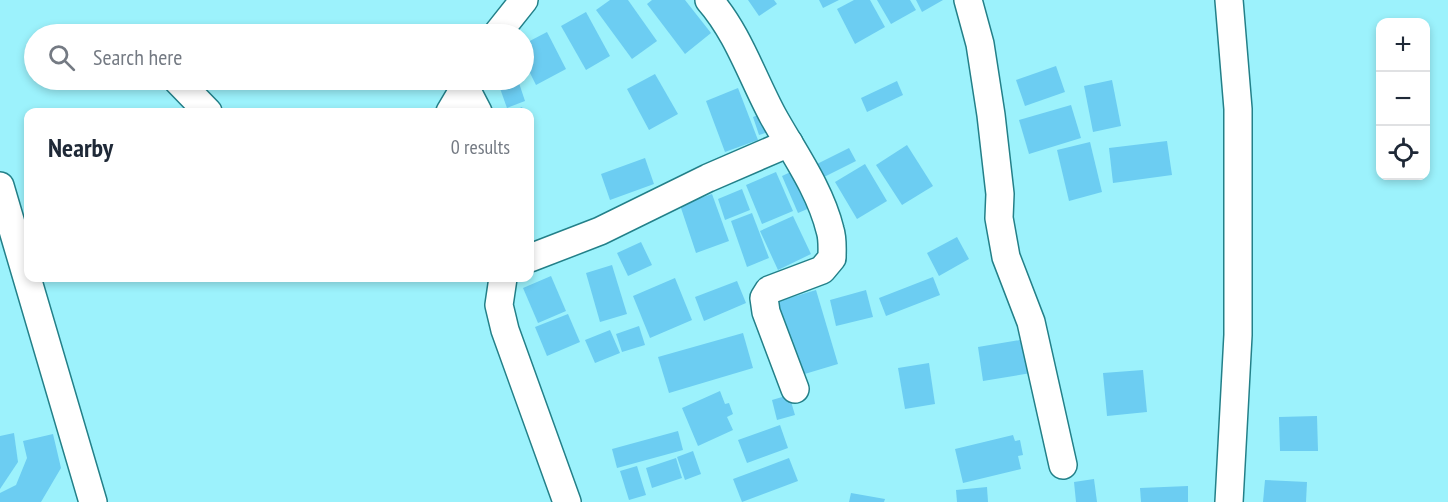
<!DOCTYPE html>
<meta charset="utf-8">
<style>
:root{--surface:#fff;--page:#f2f2f3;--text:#1f2937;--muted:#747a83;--line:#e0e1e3}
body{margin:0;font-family:"PT Sans Narrow",sans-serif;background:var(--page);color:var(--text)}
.controls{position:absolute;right:18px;top:18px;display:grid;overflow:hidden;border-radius:12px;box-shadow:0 3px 9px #0003}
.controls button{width:54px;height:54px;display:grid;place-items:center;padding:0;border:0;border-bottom:2px solid var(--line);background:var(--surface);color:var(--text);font:30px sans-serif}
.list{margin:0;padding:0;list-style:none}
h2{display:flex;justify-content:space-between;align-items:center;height:78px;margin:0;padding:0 24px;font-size:26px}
h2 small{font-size:20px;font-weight:400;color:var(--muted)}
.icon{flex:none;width:33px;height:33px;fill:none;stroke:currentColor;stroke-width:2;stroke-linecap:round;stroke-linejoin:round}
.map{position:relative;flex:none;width:1448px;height:502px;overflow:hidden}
.search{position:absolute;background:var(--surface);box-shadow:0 3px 9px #0003;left:24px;top:24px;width:510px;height:66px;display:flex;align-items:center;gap:15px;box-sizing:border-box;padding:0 21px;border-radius:33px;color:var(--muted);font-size:22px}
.panel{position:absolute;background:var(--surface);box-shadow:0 3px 9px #0003;left:24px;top:108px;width:510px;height:174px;border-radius:12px}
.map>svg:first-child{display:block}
</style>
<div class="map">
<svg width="1448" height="502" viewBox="0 0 1448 502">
<rect width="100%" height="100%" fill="#9cf2fc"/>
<g fill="#6ccdf2">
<polygon points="610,0 628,0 657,41 632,59 596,10"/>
<polygon points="652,0 685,0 711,33 685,54 647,4"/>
<polygon points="748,0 774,0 777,4 759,16"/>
<polygon points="819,0 839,0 823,8"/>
<polygon points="854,0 870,0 885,27 855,44 837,9"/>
<polygon points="877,0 910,0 916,10 891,24"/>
<polygon points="916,0 943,0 922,12"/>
<polygon points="586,12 610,56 586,70 561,26"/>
<polygon points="547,32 566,69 536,85 524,61 524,44"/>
<polygon points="1056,66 1065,92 1025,106 1016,80"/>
<polygon points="655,74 678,114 649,130 627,89"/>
<polygon points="497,80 518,80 525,101 507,108"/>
<polygon points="1112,80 1121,126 1093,132 1084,86"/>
<polygon points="897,81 903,95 867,112 861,98"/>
<polygon points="738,88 758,140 725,152 706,101"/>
<polygon points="1071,105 1081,138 1029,154 1019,120"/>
<polygon points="522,107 524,112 511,112"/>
<polygon points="766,112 772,131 759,135 753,117"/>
<polygon points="1167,141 1172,175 1113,183 1109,148"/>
<polygon points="1090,142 1102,192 1069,201 1057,150"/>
<polygon points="907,145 933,186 902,205 876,165"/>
<polygon points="849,148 856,161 824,177 817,164"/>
<polygon points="645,158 654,184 610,200 601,174"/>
<polygon points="865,164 887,201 857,219 835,182"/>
<polygon points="795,170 812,207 798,213 782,176"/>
<polygon points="776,172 793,211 762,224 746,185"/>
<polygon points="742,189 750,210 725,220 718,199"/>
<polygon points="712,194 729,241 696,253 680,205"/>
<polygon points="752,213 769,258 747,267 731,221"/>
<polygon points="793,216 811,254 778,270 760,231"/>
<polygon points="957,237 969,259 939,276 927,253"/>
<polygon points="641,242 652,265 628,276 617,253"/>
<polygon points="612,265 627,314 600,322 586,273"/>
<polygon points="551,276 566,311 538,323 523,288"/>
<polygon points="933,277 940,295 886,316 879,298"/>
<polygon points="675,278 692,320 650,338 633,296"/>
<polygon points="737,281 746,303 704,321 695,297"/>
<polygon points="816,290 838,364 798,376 776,302"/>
<polygon points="866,290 873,317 836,326 830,300"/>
<polygon points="568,314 580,342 547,356 535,327"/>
<polygon points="639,326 645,345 622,352 616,334"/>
<polygon points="610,330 620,353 595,363 585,340"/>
<polygon points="743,333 753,368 669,393 658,357"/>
<polygon points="1032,338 1037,372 983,381 978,347"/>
<polygon points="929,363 935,404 905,409 898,368"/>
<polygon points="1143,370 1147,412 1107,416 1103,373"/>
<polygon points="720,391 725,404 729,403 733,414 727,417 733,430 698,446 682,408"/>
<polygon points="789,395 795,415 777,420 772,400"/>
<polygon points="1317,416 1318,451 1280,451 1279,417"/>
<polygon points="780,425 788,448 747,463 738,440"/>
<polygon points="678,431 683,450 617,468 612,449"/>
<polygon points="14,433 18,462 0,489 0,436"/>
<polygon points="53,434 61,468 41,502 0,502 0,493 16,485 27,458 23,441"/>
<polygon points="1013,435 1015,441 1020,440 1023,455 1018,456 1021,469 963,483 955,449"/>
<polygon points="693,451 701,474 685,480 677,457"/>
<polygon points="676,458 682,478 652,488 646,468"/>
<polygon points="789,458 798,481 742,502 733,479"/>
<polygon points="637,466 646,495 629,500 620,471"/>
<polygon points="1094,479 1097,502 1076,502 1074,482"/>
<polygon points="1265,480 1307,482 1306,502 1263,502"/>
<polygon points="1188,486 1188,502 1141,502 1140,488"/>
<polygon points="987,487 988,502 957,502 956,490"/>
<polygon points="851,493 885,499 884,502 849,502"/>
</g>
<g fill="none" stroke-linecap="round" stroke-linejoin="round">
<defs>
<g id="minor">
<path d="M709,0C738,33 752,77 773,116C793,152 820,189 830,230C833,239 832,249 832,258L822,270L769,290L764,298L766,312L795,389"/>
<polyline points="968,0 980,44 991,115 1000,194 999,218 1006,257 1031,322 1063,465"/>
<polyline points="1229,0 1238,109 1238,335 1229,502"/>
<polyline points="497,34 524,0"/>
<polyline points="177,80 208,112"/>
<polyline points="465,87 478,112"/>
<polyline points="450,112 469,80"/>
<polyline points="0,186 93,502"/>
<polyline points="530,258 600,231 708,178 789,143"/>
<polyline points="503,278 499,305 505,330 567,502"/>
</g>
</defs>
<use href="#minor" stroke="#238089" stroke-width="30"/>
<use href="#minor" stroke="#fff" stroke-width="27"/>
</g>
</svg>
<div class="controls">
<button>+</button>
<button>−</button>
<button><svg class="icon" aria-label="locate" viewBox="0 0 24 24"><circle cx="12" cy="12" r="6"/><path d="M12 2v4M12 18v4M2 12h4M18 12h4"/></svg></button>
</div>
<div class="search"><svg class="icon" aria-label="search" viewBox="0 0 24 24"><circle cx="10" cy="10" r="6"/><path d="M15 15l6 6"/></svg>Search here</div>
<section class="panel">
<h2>Nearby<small>0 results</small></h2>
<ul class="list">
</ul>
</section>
</div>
